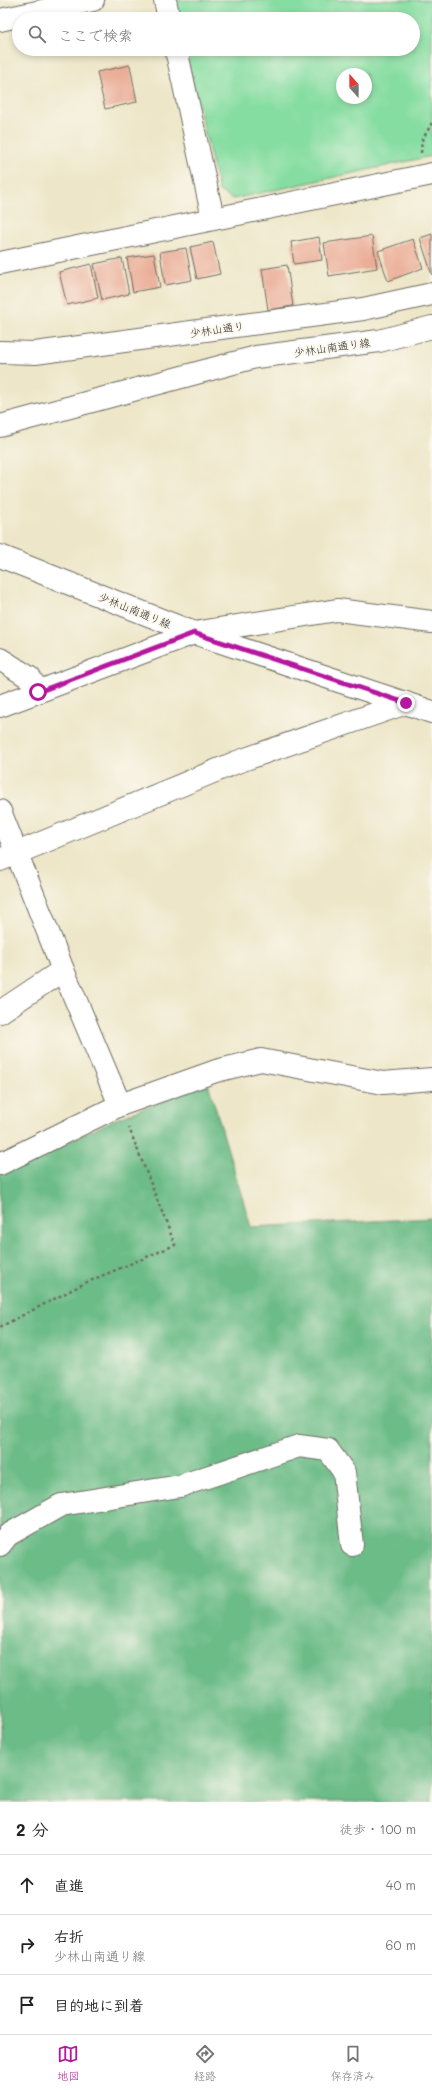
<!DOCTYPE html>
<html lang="ja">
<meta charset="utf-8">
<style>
:root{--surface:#fff;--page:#f2f2f2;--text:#222;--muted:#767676;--line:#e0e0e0;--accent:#b5179e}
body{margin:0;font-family:Mali,"Klee One",sans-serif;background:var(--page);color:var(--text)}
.compass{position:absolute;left:336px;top:68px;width:36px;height:36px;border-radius:50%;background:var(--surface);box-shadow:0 2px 6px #0003;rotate:339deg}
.stop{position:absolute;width:12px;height:12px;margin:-9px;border:3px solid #b5179e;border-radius:50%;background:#fff}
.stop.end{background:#b5179e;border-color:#fff;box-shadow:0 1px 4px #0008}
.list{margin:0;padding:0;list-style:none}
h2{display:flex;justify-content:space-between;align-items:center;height:52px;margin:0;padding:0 16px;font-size:17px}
h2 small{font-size:13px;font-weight:400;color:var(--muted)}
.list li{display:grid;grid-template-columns:26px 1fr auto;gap:12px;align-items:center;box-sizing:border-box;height:60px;padding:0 16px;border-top:1px solid var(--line)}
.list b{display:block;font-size:15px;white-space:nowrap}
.list p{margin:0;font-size:13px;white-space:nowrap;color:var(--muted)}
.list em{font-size:13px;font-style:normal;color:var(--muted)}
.icon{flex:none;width:22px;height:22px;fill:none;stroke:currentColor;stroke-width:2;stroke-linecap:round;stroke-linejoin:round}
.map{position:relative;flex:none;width:432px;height:1802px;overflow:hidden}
.search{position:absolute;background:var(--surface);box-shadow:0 2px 6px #0003;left:12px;right:12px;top:12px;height:44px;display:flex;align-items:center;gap:10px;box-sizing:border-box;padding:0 14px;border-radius:22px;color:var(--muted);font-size:15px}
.sheet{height:232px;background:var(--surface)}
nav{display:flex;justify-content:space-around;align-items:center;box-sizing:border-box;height:56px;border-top:1px solid var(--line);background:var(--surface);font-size:11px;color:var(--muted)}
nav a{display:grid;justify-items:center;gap:2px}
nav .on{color:var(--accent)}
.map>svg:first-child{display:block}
</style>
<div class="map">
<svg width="432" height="1802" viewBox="0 0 432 1802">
<rect width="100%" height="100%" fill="#fbf7ec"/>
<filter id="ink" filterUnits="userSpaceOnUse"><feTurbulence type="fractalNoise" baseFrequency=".025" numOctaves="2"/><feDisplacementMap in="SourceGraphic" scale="8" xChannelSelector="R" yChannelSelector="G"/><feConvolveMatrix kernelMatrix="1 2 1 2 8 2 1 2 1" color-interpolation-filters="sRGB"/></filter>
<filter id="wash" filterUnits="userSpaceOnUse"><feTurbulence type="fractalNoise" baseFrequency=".012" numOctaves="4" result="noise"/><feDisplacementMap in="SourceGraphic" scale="16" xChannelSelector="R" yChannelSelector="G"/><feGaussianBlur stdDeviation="0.9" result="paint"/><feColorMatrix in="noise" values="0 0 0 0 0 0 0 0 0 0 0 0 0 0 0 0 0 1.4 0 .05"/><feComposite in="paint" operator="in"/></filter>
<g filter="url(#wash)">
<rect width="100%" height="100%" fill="#ede6c8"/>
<path fill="#85dda1" stroke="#588466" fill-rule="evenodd" d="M174,0H432V156L233,199L219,191L185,49H413V19H178ZM342,74H366V98H342Z"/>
<polygon fill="#6cbc87" stroke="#4c7459" points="208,1083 251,1227 432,1218 432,1802 0,1802 0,1174 114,1120"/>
<g id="blocks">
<g fill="#eaad97">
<polygon points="130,65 137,102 105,109 97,72"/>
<polygon points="432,234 432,275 420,238"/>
<polygon points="372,236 377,268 329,276 324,243"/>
<polygon points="319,237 322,260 294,264 291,242"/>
<polygon points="413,239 423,268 388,281 378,251"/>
<polygon points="213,242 220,274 197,279 190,247"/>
<polygon points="186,248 192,280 165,285 160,252"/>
<polygon points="154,254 160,287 133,292 127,258"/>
<polygon points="122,258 129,294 102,300 94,264"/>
<polygon points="91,264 98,298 67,305 59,272"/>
<polygon points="287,265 293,306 268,310 262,269"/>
</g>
</g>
</g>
<g filter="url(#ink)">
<use href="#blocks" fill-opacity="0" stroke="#6f6c62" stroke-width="1"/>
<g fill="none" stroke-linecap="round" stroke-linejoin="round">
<defs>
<g id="minor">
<polyline points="165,0 169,19"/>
<polyline points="0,20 93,0"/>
<polyline points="176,49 213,218"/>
<polyline points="0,263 432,174"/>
<polyline points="0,352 35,353 363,309 432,294"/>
<polyline points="0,426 256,357 379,341 432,327"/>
<polyline points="0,556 194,633 432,712"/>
<polyline points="0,659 30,678 38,691"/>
<polyline points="0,706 194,633 337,610 432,622"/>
<polyline points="0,811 63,970 120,1105"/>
<polyline points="0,860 237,762 406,703"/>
<polyline points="0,1012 63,970"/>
<polyline points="0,1164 120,1105 216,1071 261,1060 383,1083 432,1079"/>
<polyline points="0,1545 8,1535 61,1505 180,1486 299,1446 328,1450 344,1472 352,1545"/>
</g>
</defs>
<use href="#minor" stroke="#6f6c62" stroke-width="24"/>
<g stroke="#6f6c62" stroke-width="2.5" stroke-dasharray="3 3" stroke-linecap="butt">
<polyline points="421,153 422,140 432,123"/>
<polyline points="0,1327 85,1283 175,1245 129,1128"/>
</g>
<use href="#minor" stroke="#fff" stroke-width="22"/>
</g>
</g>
<g fill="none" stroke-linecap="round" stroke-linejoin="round" filter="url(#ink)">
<polyline stroke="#b5179e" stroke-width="5" points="38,692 194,633 406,703"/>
</g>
<g text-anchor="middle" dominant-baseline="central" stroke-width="3.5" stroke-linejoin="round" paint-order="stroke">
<g font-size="11" fill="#2b2b2b" stroke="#fbf7ec">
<text transform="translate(217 329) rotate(-8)">少林山通り</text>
<text transform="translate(332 347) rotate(-8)">少林山南通り線</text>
<text transform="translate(135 610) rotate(22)">少林山南通り線</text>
</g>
</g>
</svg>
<svg class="compass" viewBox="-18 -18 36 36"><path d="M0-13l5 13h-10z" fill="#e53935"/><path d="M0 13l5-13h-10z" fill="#767676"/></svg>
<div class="stop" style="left:38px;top:692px"></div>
<div class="stop end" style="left:406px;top:703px"></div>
<div class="search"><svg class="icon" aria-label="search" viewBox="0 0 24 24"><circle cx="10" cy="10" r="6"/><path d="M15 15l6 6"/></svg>ここで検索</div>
</div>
<section class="sheet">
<h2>2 分<small>徒歩 · 100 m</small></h2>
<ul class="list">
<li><svg class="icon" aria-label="ahead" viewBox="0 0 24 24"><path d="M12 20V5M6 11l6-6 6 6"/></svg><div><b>直進</b></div><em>40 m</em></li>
<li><svg class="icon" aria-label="right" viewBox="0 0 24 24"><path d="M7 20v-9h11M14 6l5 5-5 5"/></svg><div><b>右折</b><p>少林山南通り線</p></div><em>60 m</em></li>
<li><svg class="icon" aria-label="arrive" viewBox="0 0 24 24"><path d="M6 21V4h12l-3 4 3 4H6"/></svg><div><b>目的地に到着</b></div></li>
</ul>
</section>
<nav>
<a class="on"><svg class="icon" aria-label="map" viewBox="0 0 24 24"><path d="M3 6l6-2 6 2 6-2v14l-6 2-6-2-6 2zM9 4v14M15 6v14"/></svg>地図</a>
<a><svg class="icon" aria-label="directions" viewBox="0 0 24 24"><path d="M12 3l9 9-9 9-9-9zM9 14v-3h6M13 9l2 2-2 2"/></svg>経路</a>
<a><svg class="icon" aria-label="saved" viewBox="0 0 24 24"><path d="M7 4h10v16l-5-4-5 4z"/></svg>保存済み</a>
</nav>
